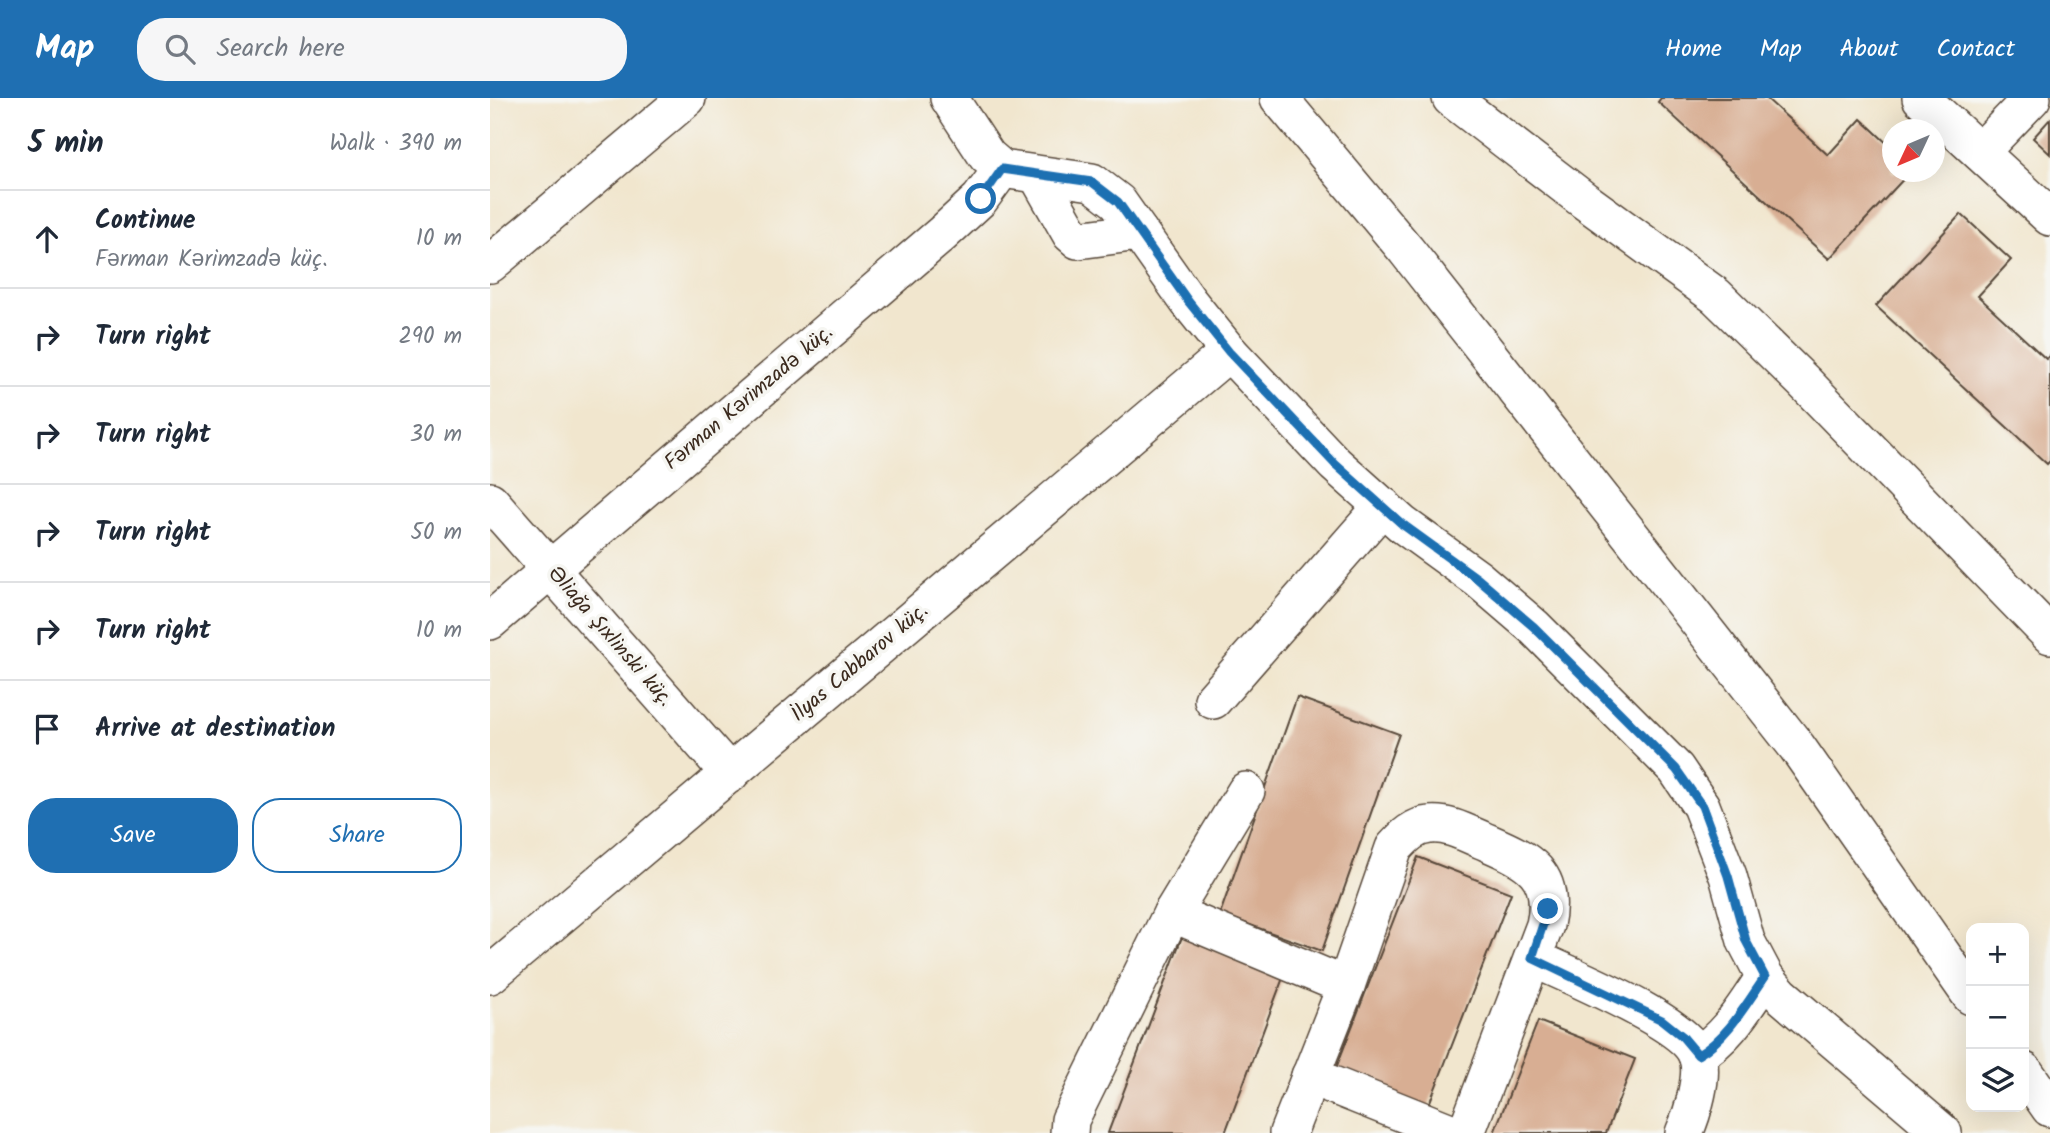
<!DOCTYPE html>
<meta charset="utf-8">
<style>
:root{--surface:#fff;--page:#f6f6f7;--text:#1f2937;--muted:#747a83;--line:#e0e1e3;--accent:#1f6fb2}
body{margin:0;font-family:Kalam,sans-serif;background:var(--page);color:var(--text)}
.controls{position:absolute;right:21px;bottom:21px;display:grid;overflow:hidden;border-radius:14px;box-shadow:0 7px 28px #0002}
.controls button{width:63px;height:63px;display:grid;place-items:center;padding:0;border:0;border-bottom:2px solid var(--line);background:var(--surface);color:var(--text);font:35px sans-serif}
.compass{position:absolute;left:1392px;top:21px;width:63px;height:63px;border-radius:50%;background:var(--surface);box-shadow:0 7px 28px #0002;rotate:226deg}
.stop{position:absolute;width:21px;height:21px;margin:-16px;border:5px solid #1f6fb2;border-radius:50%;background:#fff}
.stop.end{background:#1f6fb2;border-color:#fff;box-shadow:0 2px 7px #0008}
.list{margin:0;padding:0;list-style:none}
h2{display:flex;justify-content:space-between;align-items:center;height:91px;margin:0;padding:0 28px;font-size:30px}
h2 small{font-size:23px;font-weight:400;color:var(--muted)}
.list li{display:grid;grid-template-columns:46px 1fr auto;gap:21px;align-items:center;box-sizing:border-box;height:98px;padding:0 28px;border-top:2px solid var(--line)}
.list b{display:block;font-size:26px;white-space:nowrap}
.list p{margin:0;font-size:23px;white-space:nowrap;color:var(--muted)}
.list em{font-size:23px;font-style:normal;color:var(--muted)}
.actions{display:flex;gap:14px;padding:21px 28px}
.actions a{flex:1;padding:16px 0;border:2px solid var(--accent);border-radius:28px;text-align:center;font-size:24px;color:var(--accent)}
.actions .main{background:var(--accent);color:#fff}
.icon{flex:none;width:38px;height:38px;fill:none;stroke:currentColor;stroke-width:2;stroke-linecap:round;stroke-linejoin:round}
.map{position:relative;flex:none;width:1560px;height:1035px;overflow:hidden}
header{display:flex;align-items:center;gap:42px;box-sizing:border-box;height:98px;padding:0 35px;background:var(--accent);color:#fff}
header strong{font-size:33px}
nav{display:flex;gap:38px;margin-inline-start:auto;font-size:24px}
.search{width:490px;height:63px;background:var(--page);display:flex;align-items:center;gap:18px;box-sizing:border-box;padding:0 24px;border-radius:28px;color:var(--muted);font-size:26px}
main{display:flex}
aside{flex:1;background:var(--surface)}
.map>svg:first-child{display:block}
</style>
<header>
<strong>Map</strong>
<div class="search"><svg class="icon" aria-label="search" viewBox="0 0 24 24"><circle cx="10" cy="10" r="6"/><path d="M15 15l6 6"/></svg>Search here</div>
<nav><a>Home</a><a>Map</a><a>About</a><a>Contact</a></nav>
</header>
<main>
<aside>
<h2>5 min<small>Walk · 390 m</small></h2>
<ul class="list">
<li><svg class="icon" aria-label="ahead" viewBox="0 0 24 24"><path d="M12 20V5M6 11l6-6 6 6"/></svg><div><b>Continue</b><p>Fərman Kərimzadə küç.</p></div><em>10 m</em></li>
<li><svg class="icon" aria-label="right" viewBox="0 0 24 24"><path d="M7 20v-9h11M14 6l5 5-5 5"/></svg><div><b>Turn right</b></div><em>290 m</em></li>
<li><svg class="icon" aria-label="right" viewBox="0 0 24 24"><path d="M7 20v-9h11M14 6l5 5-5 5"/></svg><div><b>Turn right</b></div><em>30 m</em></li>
<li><svg class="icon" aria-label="right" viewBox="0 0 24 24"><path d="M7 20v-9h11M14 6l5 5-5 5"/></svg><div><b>Turn right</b></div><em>50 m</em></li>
<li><svg class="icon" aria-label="right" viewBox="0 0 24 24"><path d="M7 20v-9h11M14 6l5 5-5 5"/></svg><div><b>Turn right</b></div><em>10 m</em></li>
<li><svg class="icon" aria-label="arrive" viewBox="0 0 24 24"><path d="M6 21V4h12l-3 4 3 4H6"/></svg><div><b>Arrive at destination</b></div></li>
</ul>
<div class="actions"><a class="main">Save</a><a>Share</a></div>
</aside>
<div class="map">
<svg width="1560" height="1035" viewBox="0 0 1560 1035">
<rect width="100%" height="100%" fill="#f6f6f2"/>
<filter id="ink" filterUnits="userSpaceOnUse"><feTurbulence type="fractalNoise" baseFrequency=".0143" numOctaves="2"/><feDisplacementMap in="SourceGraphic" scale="14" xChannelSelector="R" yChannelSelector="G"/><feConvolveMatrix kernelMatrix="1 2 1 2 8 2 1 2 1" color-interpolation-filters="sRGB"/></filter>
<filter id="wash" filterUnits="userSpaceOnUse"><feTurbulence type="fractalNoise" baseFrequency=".00686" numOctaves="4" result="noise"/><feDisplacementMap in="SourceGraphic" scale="28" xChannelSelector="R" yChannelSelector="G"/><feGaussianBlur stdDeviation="1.57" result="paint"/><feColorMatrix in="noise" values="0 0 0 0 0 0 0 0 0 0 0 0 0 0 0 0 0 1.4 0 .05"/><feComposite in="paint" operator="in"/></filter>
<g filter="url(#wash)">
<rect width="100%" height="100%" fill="#f1e6ce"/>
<g id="blocks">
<g fill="#d8ae93">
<polygon points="1171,0 1276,0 1338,57 1371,21 1402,50 1402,74 1420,74 1339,161 1168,4"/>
<polygon points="1560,21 1560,56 1543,40"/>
<polygon points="1471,116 1521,162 1488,198 1556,261 1560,257 1560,363 1557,366 1386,208"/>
<polygon points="807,599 909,636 832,853 730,816"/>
<polygon points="928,759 1021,795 936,1014 843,978"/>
<polygon points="692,839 794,877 735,1035 618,1035"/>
<polygon points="1048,923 1145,961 1116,1035 1004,1035"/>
</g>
</g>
</g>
<g filter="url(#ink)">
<use href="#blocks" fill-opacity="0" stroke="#564638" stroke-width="2"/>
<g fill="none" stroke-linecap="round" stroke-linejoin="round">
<defs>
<g id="minor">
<polyline points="459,0 497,58 512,71 602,84 628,104 698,203 739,254 845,366 912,426 988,481 1044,529 1186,671 1211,708 1238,778 1256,843 1275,879 1291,897 1453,1035"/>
<polyline points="789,0 916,152 1307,649 1481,898"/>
<polyline points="961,0 1095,103 1226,198 1314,284 1560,537"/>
<polyline points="1431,0 1560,119"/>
<polyline points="1490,54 1542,0"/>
<polyline points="548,78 581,136 588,142 649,134"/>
<polyline points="0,166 197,0"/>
<polyline points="0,403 240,676"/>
<polyline points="0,523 452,136 490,101 512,71"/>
<polyline points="723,602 893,408"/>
<polyline points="682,815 856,888"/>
<path d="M1043,860C1078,877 1194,923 1207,957C1215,976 1202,1017 1194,1035"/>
<polyline points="0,877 739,254"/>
<path d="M1207,957C1238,939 1255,908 1275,879"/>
<polyline points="1534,973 1560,1010"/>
<polyline points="820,978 963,1035"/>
<polyline points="579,1035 580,1022 682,815 756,693"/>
<path d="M798,1035L856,888L904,750C914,739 924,728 940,727C958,725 976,735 992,742C1035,761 1067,772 1055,827L976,1035"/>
</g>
</defs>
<use href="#minor" stroke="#564638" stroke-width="40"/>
<use href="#minor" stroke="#fff" stroke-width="37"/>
</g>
</g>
<g fill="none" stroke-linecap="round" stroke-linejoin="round" filter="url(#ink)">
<path stroke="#1f6fb2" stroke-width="9" d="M491,101L512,71L602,84L628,104L698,203L739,254L845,366L912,426L988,481L1044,529L1186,671L1212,708L1238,778L1256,843L1275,879C1255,908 1238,939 1208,957L1192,938L1172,922L1042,860L1058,811"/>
</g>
<g text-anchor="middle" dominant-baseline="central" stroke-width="7" stroke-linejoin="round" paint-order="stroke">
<g font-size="21" fill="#3b2a1e" stroke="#f6f6f2">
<text transform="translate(259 300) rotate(-40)">Fərman Kərimzadə küç.</text>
<text transform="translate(120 539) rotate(49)">Əliağa Şıxlinski küç.</text>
<text transform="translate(370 565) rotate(-40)">İlyas Cabbarov küç.</text>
</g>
</g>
</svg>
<div class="controls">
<button>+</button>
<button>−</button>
<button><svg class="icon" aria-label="layers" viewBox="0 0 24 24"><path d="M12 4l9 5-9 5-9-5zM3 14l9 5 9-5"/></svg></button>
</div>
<svg class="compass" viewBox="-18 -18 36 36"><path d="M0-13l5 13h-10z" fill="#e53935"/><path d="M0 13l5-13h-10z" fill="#747a83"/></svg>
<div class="stop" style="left:491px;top:101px"></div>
<div class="stop end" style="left:1058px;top:811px"></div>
</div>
</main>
